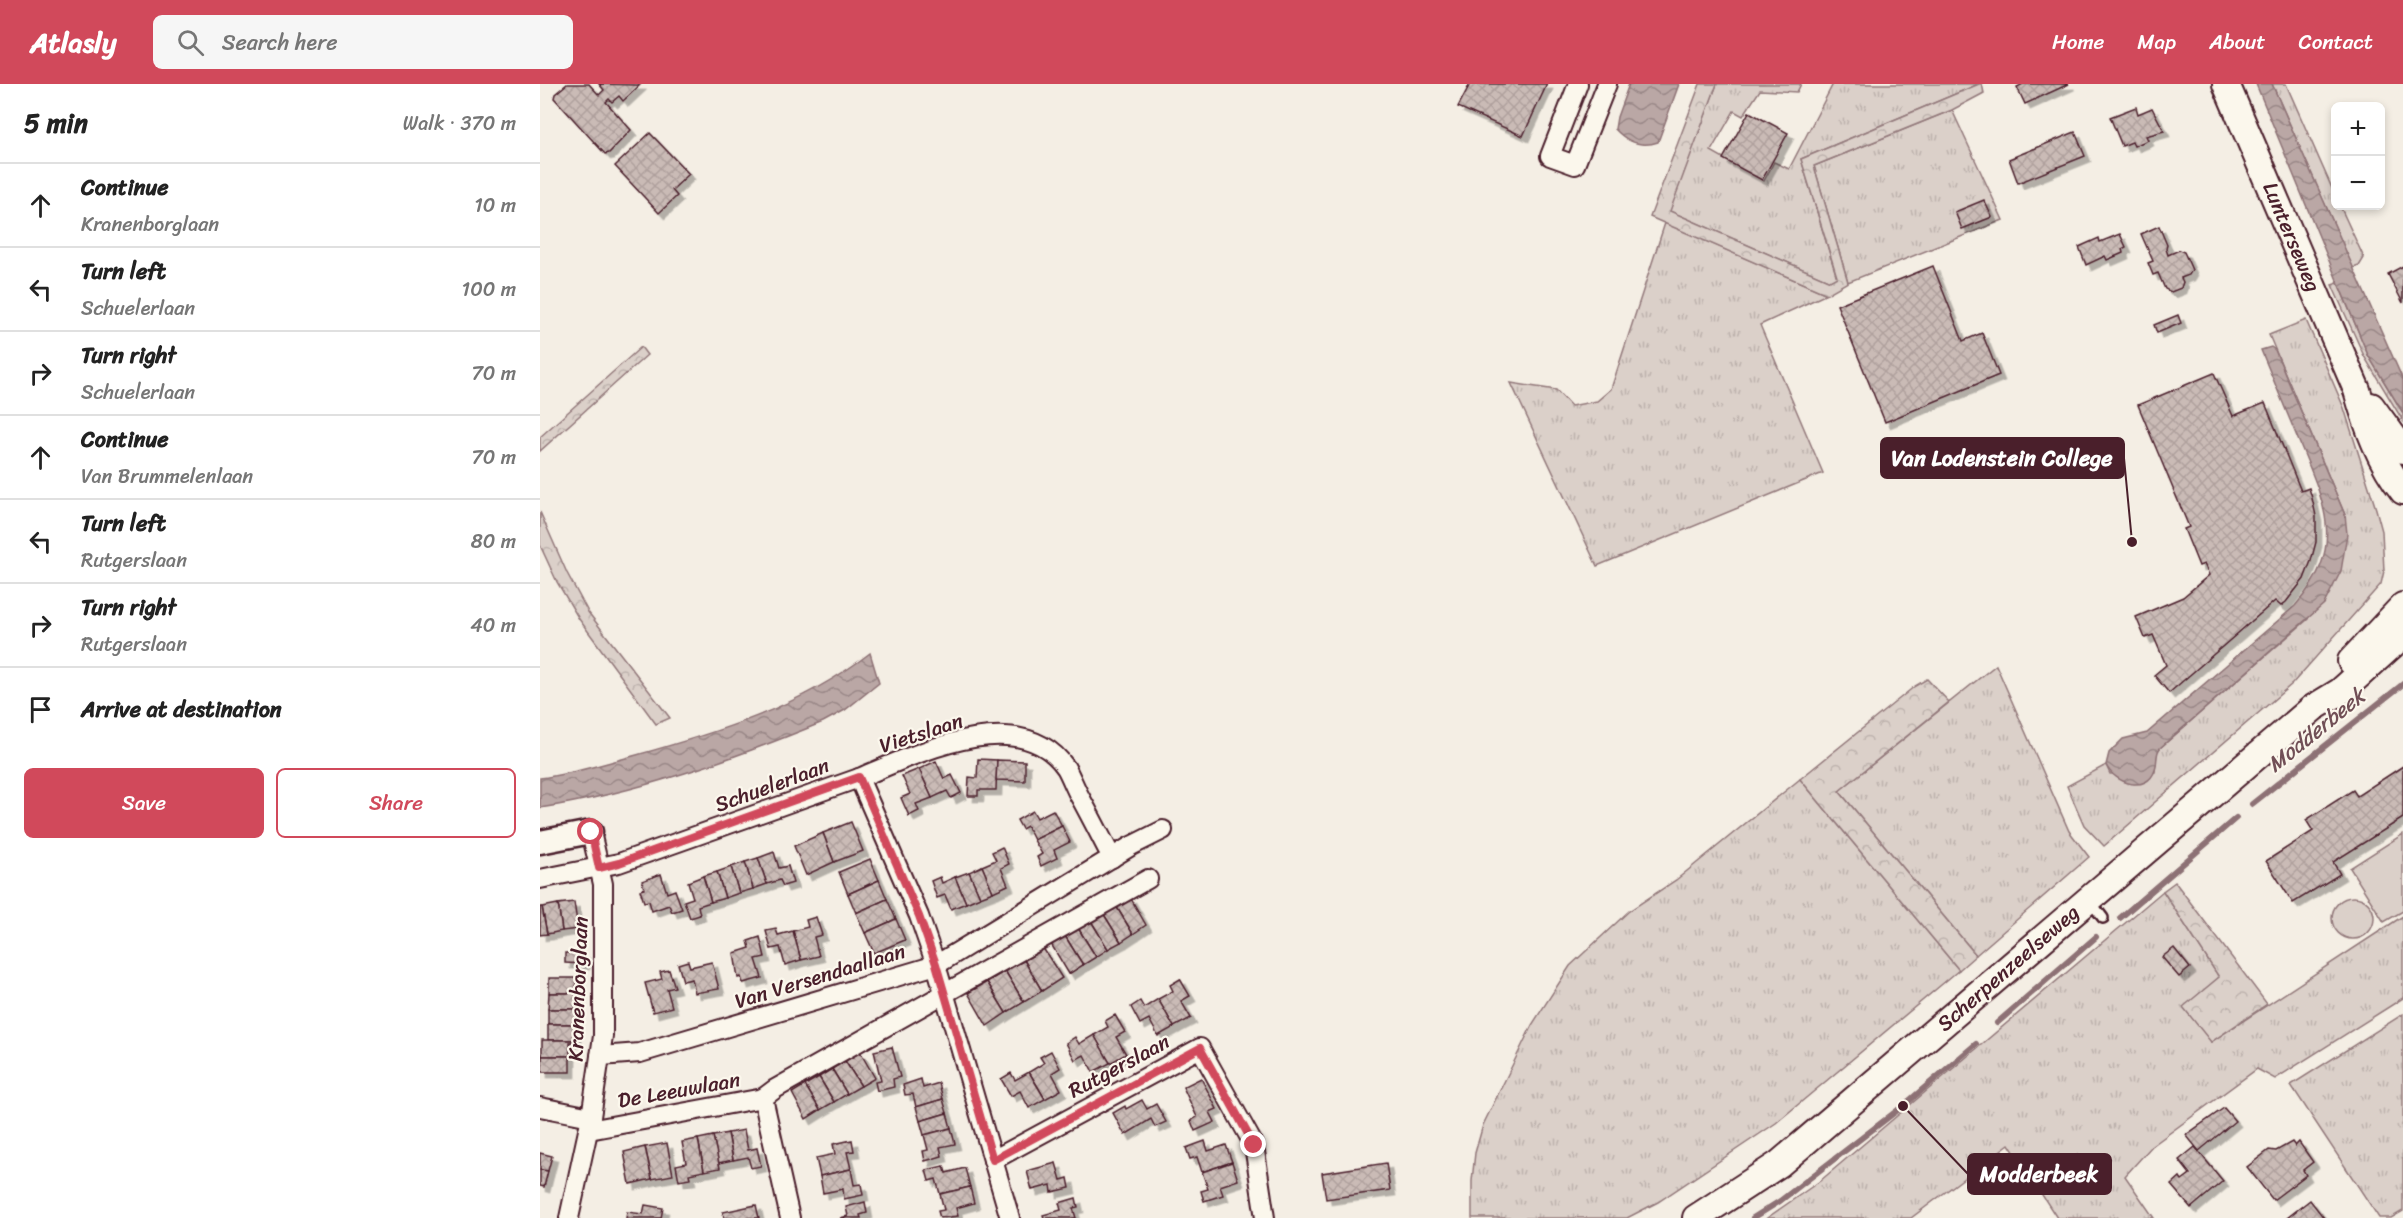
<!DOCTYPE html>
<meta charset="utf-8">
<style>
:root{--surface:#fff;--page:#f6f6f6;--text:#222;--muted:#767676;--line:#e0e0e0;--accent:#d1495b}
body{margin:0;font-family:Sriracha,sans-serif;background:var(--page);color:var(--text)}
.controls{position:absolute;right:18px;top:18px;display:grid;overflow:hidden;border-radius:9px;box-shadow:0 3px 9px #0003}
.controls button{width:54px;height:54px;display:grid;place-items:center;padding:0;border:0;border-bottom:2px solid var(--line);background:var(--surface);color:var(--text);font:30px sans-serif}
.stop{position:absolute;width:18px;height:18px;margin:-14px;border:4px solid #d1495b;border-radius:50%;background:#fff}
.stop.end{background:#d1495b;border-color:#fff;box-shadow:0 2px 6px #0008}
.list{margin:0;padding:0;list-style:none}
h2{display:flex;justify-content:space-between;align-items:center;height:78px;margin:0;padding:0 24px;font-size:26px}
h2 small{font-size:20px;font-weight:400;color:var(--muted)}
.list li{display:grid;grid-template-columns:39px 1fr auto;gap:18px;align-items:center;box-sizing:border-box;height:84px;padding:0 24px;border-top:2px solid var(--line)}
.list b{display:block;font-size:22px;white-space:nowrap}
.list p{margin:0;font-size:20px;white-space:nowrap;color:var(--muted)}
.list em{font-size:20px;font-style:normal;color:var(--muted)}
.actions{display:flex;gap:12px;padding:18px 24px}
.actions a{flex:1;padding:14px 0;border:2px solid var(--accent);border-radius:9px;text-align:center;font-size:21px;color:var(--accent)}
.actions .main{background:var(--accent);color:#fff}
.icon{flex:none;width:33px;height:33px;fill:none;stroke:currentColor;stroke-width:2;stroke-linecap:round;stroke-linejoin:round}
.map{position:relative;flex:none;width:1863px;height:1134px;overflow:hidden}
header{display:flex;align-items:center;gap:36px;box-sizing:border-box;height:84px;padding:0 30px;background:var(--accent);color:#fff}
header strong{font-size:28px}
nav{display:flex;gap:33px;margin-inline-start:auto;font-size:21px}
.search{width:420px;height:54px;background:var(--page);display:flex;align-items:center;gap:15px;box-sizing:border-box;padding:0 21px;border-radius:9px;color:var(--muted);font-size:22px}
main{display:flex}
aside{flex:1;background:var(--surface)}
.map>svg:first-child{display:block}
</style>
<header>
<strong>Atlasly</strong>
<div class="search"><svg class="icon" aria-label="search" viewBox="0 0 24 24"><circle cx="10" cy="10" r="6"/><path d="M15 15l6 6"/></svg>Search here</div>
<nav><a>Home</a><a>Map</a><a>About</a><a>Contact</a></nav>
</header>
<main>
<aside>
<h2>5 min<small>Walk · 370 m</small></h2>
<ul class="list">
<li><svg class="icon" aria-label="ahead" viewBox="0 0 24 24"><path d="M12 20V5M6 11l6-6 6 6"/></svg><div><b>Continue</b><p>Kranenborglaan</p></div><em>10 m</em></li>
<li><svg class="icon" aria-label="left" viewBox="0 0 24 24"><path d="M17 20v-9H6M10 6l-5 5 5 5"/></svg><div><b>Turn left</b><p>Schuelerlaan</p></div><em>100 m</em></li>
<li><svg class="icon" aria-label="right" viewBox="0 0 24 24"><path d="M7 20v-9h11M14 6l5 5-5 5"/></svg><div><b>Turn right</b><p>Schuelerlaan</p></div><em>70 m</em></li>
<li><svg class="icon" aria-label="ahead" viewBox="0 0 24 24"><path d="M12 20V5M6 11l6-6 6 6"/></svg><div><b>Continue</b><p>Van Brummelenlaan</p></div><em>70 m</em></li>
<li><svg class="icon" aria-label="left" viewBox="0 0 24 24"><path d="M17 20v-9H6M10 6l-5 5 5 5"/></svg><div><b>Turn left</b><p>Rutgerslaan</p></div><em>80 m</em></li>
<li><svg class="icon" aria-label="right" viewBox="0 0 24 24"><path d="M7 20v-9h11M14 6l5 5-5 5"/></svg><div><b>Turn right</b><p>Rutgerslaan</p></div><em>40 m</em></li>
<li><svg class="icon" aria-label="arrive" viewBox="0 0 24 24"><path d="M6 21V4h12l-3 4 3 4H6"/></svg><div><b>Arrive at destination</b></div></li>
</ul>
<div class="actions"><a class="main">Save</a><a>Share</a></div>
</aside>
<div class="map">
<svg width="1863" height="1134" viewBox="0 0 1863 1134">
<defs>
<pattern id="grass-tufts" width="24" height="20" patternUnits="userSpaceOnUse" patternTransform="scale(1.5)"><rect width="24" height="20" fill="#dbd0c9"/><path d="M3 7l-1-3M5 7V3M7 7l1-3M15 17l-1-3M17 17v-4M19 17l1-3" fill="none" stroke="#bdb2ad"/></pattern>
<pattern id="forest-crowns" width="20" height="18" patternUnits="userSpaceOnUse" patternTransform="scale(1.5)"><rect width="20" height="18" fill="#dbd0c9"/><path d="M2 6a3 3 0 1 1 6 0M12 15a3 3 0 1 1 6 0" fill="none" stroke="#bdb2ad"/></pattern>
<pattern id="water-waves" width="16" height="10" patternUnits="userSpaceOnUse" patternTransform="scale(1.5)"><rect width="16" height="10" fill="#baa7a5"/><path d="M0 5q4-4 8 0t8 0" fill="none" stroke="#998787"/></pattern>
<pattern id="building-cross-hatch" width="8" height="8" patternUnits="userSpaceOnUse" patternTransform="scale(1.5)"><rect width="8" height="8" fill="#cabbb6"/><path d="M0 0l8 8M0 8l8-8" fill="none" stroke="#afa09d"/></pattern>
<filter id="shadow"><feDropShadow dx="5.5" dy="5.5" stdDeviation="0" flood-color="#0004"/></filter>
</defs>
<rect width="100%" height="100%" fill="#f4eee4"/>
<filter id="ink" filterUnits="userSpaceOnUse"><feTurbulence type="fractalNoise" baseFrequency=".0167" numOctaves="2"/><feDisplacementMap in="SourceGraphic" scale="12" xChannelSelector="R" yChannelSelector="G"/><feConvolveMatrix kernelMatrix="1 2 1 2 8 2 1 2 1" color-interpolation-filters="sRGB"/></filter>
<g filter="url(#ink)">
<g fill="url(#grass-tufts)" stroke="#92787a" stroke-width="1.5">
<polygon points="1177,0 1261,0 1257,8 1220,6 1203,32 1194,27 1171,67 1224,97 1234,78 1249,85 1293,0 1439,0 1261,75 1297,194 1290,197 1129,127"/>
<polygon points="1732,0 1746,0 1795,111 1796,122 1800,122 1824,174 1819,182 1813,184"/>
<polygon points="1412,26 1463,136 1308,198 1274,82"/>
<polygon points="1125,139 1287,210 1220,241 1283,389 1057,482 971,299 1016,306 1031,322 1057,317 1071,305"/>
<polygon points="1798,199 1828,271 1863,329 1863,337 1824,272 1792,201"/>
<polygon points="1766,236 1804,324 1836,425 1842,447 1844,487 1841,500 1752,600 1564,762 1544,741 1527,702 1566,681 1570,690 1615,688 1617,668 1620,664 1768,535 1805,431 1729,251"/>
<polygon points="1456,581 1529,747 1549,773 1436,871 1299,707"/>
<polygon points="1260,695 1419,886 1236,1039 1118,1118 1087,1134 932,1134 932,1097 935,1069 943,1041 992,941 1030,882 1089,827 1136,796"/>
<polygon points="1623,807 1679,893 1671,958 1863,832 1863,914 1735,995 1717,985 1612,1062 1585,1092 1614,1134 1517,1134 1469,1060 1371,1134 1227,1134 1280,1097"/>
<polygon points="1863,930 1863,1127 1851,1134 1839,1134 1751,1001"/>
</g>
<g fill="url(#forest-crowns)" stroke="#92787a" stroke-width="1.5">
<polygon points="1160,0 1177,0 1130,127 1290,197 1297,193 1261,75 1439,0 1442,0 1444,9 1412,26 1274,82 1308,198 1287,210 1110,133"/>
<polygon points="101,263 107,271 0,367 0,353"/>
<polygon points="0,428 27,489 48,528 130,634 116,640 39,535 17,498 0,461"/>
<polygon points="1387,595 1409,618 1299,707 1436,871 1419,886 1260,695 1375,602"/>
<polygon points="1635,798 1727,920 1671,958 1643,923 1679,893 1623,807"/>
</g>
<g fill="#dbd0c9" stroke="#92787a" stroke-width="1.5">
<polygon points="1863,750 1863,827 1844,838 1810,784"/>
<circle cx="1813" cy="834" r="21"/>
</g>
<g fill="url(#water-waves)" stroke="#8d7174" stroke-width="1.5">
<path d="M1089,0H1139L1118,58C1101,64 1087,58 1075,45L1077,33Z"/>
<polygon points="1716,0 1732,0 1863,296 1863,329 1828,271"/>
<path d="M1731,263L1735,266L1805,431L1807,450L1801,487L1784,520L1620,664C1615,670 1618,678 1615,686C1607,710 1575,700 1566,681L1569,669L1583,655L1607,649L1755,522C1806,464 1786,422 1760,360C1747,329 1734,297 1721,266Z"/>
<path d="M330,569L339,599L305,626L283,638C193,675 97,709 0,724V694C32,690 62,680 93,672C176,649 261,623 330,569Z"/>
</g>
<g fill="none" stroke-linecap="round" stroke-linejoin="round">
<g stroke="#8d7174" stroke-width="6">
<polyline points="1712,720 1863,600"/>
<polyline points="1580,834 1696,734"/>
<polyline points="1457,939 1556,853"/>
<polyline points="1213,1134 1240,1117 1363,1022 1436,960"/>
</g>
</g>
<g fill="url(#building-cross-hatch)" stroke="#4a1f2b" stroke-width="1.5" filter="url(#shadow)">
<polygon points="27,0 49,0 59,11 64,6 59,0 100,1 83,17 79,12 72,18 69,15 66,18 91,46 69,69 65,70 14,14 15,10"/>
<polygon points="930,0 1007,0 983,52 918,23"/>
<polygon points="1483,0 1529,0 1485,20 1477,3"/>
<polygon points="1596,23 1598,30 1612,24 1624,47 1606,52 1608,56 1594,62 1592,58 1582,62 1570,33"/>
<polygon points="1209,28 1248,49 1222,96 1183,75"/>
<polygon points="1535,48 1545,72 1478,99 1469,75"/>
<polygon points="110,49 149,90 132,106 137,112 119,129 75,82"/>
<polygon points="1444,116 1452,133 1422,145 1415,128"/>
<polygon points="1619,142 1627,161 1626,165 1628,171 1639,166 1644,168 1652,186 1649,191 1641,194 1643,198 1641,204 1631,208 1625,205 1618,189 1613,191 1608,179 1613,177 1601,150"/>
<polygon points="1580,150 1586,163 1582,165 1583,169 1567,176 1565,172 1546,181 1539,163 1559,154 1560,158"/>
<polygon points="1393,182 1423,257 1442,249 1459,291 1345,338 1297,221"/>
<polygon points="1863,182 1863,219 1848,190"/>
<polygon points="1638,231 1641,239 1617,249 1614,241"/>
<polygon points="1674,289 1693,332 1725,319 1761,407 1769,404 1772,414 1776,432 1776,458 1771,477 1764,495 1746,518 1741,522 1735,517 1629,609 1614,591 1626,581 1613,551 1605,554 1596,533 1643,513 1669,491 1664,480 1659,482 1644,445 1649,443 1598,321"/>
<polygon points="438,675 457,676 456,706 438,706 438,712 428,712 429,693 437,694"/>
<polygon points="457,676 485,677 485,697 456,696"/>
<polygon points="396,677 404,695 412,691 421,709 411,714 407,707 392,714 379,685"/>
<polygon points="1863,682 1863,734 1793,778 1800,790 1753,819 1726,777 1773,747 1766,736 1813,706 1817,712"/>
<polygon points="379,685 392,714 376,720 379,727 369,732 361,714 370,710 362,692"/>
<polygon points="513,726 522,742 494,756 487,742 482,745 477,736 493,727 497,734"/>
<polygon points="311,738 323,767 294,778 283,749"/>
<polygon points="522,742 530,758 514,766 517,774 501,782 497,773 502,770 494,756"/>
<polygon points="283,749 294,778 266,791 254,762"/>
<polygon points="462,763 469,780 461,784 468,801 453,808 442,782 456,776 452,768"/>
<polygon points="234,768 239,784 248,782 253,799 243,802 240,796 227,800 218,774"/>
<polygon points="218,774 227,800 213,805 205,778"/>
<polygon points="330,775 339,796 308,810 299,788"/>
<polygon points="205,778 213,805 199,809 191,783"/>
<polygon points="442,782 453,808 440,813 429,788"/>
<polygon points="191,783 199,809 185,814 177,788"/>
<polygon points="177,788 185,814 171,818 163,792"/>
<polygon points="429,788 440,813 426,819 415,793"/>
<polygon points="121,790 127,809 135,806 142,825 132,828 129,821 112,827 109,817 104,818 100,806 104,805 102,797"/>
<polygon points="163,792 171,818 158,822 160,831 150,834 144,817 153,814 148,798"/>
<polygon points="400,793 402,799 415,793 426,819 411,825 405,811 397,814 391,797"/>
<polygon points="339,796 347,815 316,829 308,810"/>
<polygon points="590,813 606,841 593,850 576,822"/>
<polygon points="347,815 356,835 325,849 316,829"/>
<polygon points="34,818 38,845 22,847 18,820"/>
<polygon points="18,820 22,847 7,850 2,823"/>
<polygon points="576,822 593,850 581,858 563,829"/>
<polygon points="0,823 2,823 7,850 0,851"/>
<polygon points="563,829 581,858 568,865 551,837"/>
<polygon points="276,833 282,851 274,853 279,872 261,876 253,847 268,843 266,836"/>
<polygon points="356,835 365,856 334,869 325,849"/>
<polygon points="551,837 568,865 556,873 538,844"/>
<polygon points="538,844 556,873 543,881 525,852"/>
<polygon points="236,845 238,851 253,847 261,876 245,881 240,863 231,865 226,847"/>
<polygon points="525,852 543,881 529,890 511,860"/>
<polygon points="220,853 225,873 216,875 222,894 203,899 201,893 198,894 194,869 210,864 208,857"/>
<polygon points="503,864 522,894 502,907 484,876"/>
<polygon points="1634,864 1650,884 1639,893 1622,873"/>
<polygon points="25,869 44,869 44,880 25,879"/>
<polygon points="484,876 502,907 484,918 465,887"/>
<polygon points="148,877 150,883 172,878 179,905 155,909 152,895 143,897 138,880"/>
<polygon points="129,886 135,903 127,905 132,923 113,928 105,899 122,895 120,888"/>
<polygon points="465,887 484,918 466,929 447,898"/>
<rect x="9" y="894" width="27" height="15"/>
<polygon points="640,895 650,912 641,917 651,934 634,943 618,915 633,907 630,901"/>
<polygon points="447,898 466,929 447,942 428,909"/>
<polygon points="9,909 36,909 36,925 8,925"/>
<polygon points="618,915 634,943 618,952 609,935 600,940 591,923 600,917 604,924"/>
<rect x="8" y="925" width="28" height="15"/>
<polygon points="575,931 585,948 576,953 586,970 570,979 554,951 568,943 565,937"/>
<rect x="8" y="940" width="28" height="16"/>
<polygon points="554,951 570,979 553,988 544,971 535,976 526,959 535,953 539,960"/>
<polygon points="2,956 36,956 36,958 30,958 30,972 2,972"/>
<polygon points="352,963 360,993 353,995 354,1003 337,1007 335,998 341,997 334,967"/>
<polygon points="511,967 520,984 512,989 521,1006 505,1015 489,988 504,979 500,973"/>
<polygon points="320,968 335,994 321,1002 305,977"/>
<rect x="2" y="972" width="28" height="16"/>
<polygon points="305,977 321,1002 307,1010 292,985"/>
<polygon points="292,985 307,1010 294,1018 279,993"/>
<polygon points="489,988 505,1015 489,1024 480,1007 471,1012 461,995 471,989 475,996"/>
<polygon points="279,993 294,1018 280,1026 265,1001"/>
<polygon points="661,994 677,1025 670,1028 675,1038 655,1047 651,1037 657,1033 643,1003"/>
<polygon points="381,995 383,1004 399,999 403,1015 376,1023 373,1010 365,1011 363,1001"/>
<polygon points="265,1001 280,1026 266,1035 252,1009"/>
<polygon points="403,1015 407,1029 380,1037 376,1023"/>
<polygon points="602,1016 607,1025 616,1020 626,1038 615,1043 611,1035 585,1051 573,1029 585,1022 586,1025"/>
<polygon points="1684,1024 1695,1037 1659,1067 1646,1051"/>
<polygon points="407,1029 411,1044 384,1051 380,1037"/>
<polygon points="411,1044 415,1060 400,1063 402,1072 385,1077 383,1067 388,1066 384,1051"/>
<polygon points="204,1046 208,1066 217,1064 221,1082 211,1084 208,1073 193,1076 188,1049"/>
<polygon points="188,1049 193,1076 178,1079 173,1052"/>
<polygon points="173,1052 180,1084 164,1087 158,1055"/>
<polygon points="158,1055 164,1087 149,1090 150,1095 139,1097 136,1081 146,1079 142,1058"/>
<polygon points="312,1056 314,1067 307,1068 311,1085 280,1092 276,1074 295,1070 293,1060"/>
<polygon points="665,1057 668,1067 686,1061 692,1078 662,1088 657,1073 650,1075 646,1064"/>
<polygon points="1752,1058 1755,1062 1759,1058 1773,1078 1763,1086 1766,1091 1733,1116 1707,1083 1729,1066 1736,1067"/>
<polygon points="127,1059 133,1091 112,1095 105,1063"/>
<polygon points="105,1063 112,1095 90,1100 84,1068"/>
<polygon points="1655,1063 1683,1097 1651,1124 1631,1101 1640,1093 1642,1096 1650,1090 1639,1076"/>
<polygon points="0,1069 12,1072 8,1087 0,1086"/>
<polygon points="692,1078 698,1096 680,1102 683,1111 664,1117 661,1107 668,1105 662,1088"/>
<polygon points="516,1079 521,1096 528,1094 530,1104 512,1108 511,1101 492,1106 487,1087"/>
<polygon points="846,1079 850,1106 786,1115 782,1089"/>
<polygon points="404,1082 406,1089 425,1084 430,1103 400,1110 396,1095 389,1097 386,1086"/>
<polygon points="311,1085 314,1101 321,1100 323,1111 304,1115 303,1105 283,1109 280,1092"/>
<polygon points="0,1086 8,1087 4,1103 0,1102"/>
<polygon points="430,1103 434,1119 416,1124 418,1132 400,1134 398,1127 404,1126 400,1110"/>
<polygon points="536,1114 538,1123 533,1124 536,1134 504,1134 503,1131 521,1126 519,1119"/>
<polygon points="1770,1116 1784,1134 1747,1134"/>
<polygon points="325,1118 327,1129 320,1131 321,1134 300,1134 308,1132 306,1123"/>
<polygon points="105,1121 123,1124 121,1134 86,1134 87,1128 103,1130"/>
<polygon points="216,1121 219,1134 184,1134 183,1128"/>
</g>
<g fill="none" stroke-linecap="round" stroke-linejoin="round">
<defs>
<polyline id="service" points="1550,817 1563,834"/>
<g id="minor">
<polyline points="1038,0 1010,72 1035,81 1067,0"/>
<path d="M319,694C376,670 481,618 526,684C531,693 535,704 540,713C551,733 561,753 572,774"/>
<polyline points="0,795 79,779 319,694 379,832 396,881 470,1134"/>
<polyline points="60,972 100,969 396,881 591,762 623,746"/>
<polyline points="223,1014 235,1005 608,795"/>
<polyline points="0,1023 51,1033"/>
<polyline points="49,1046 223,1014 250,1134"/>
<polyline points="453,1076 660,964 714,1061 725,1134"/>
<polyline points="29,1134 51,1033 63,952 63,800 51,748"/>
</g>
<polyline id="tertiary" points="0,758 51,748"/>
<g id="secondary">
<path d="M1686,0L1817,306C1827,342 1840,378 1863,407"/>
<polyline points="1831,322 1863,366"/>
<polyline points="1811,577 1863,522"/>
<polyline points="1156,1134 1239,1080 1773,624 1801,607 1863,551"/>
</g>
</defs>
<use href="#service" stroke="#4a1f2b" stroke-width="14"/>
<use href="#minor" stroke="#4a1f2b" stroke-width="22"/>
<use href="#tertiary" stroke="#4a1f2b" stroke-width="27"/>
<use href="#secondary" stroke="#4a1f2b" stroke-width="30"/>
<use href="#service" stroke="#fbf7ec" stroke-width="9"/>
<use href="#minor" stroke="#fbf7ec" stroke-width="18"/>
<use href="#tertiary" stroke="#fbf7ec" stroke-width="22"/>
<use href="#secondary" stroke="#fbf7ec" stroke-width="26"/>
</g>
</g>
<g fill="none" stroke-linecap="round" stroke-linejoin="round" filter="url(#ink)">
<polyline stroke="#d1495b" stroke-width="8" points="51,748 59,784 79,779 319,693 379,832 396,880 453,1076 660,964 714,1061"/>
</g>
<g text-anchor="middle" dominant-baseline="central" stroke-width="4.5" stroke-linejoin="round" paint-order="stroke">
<g font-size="21" fill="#4a1f2b" stroke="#fbf7ec">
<text transform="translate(1752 153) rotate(67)">Lunterseweg</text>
<text transform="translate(381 649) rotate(-18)">Vietslaan</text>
<text transform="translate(232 701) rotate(-20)">Schuelerlaan</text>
<text transform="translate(1468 884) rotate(-41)">Scherpenzeelseweg</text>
<text transform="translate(280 892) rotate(-17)">Van Versendaallaan</text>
<text transform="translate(38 905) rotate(-88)">Kranenborglaan</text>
<text transform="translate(579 982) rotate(-28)">Rutgerslaan</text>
<text transform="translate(139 1006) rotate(-10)">De Leeuwlaan</text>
</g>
<g font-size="22" font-style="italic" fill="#714f56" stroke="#fbf7ec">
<text transform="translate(1776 646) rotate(-39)">Modderbeek</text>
</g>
</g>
<path fill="none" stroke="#4a1f2b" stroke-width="2" d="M1592 458L1584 374M1363 1022L1428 1090"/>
<g fill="#4a1f2b" stroke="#fbf7ec" stroke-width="2">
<circle cx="1592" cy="458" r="6"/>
<circle cx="1363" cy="1022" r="6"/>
</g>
<g fill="#4a1f2b" stroke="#4a1f2b" stroke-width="2">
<rect x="1341" y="354" width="243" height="40" rx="6"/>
<rect x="1428" y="1070" width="143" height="40" rx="6"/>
</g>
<g font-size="22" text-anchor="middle" font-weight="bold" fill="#fff">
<text x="1462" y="382">Van Lodenstein College</text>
<text x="1499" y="1098">Modderbeek</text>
</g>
</svg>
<div class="controls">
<button>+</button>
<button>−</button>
</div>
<div class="stop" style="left:51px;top:748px"></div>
<div class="stop end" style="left:714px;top:1061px"></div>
</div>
</main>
